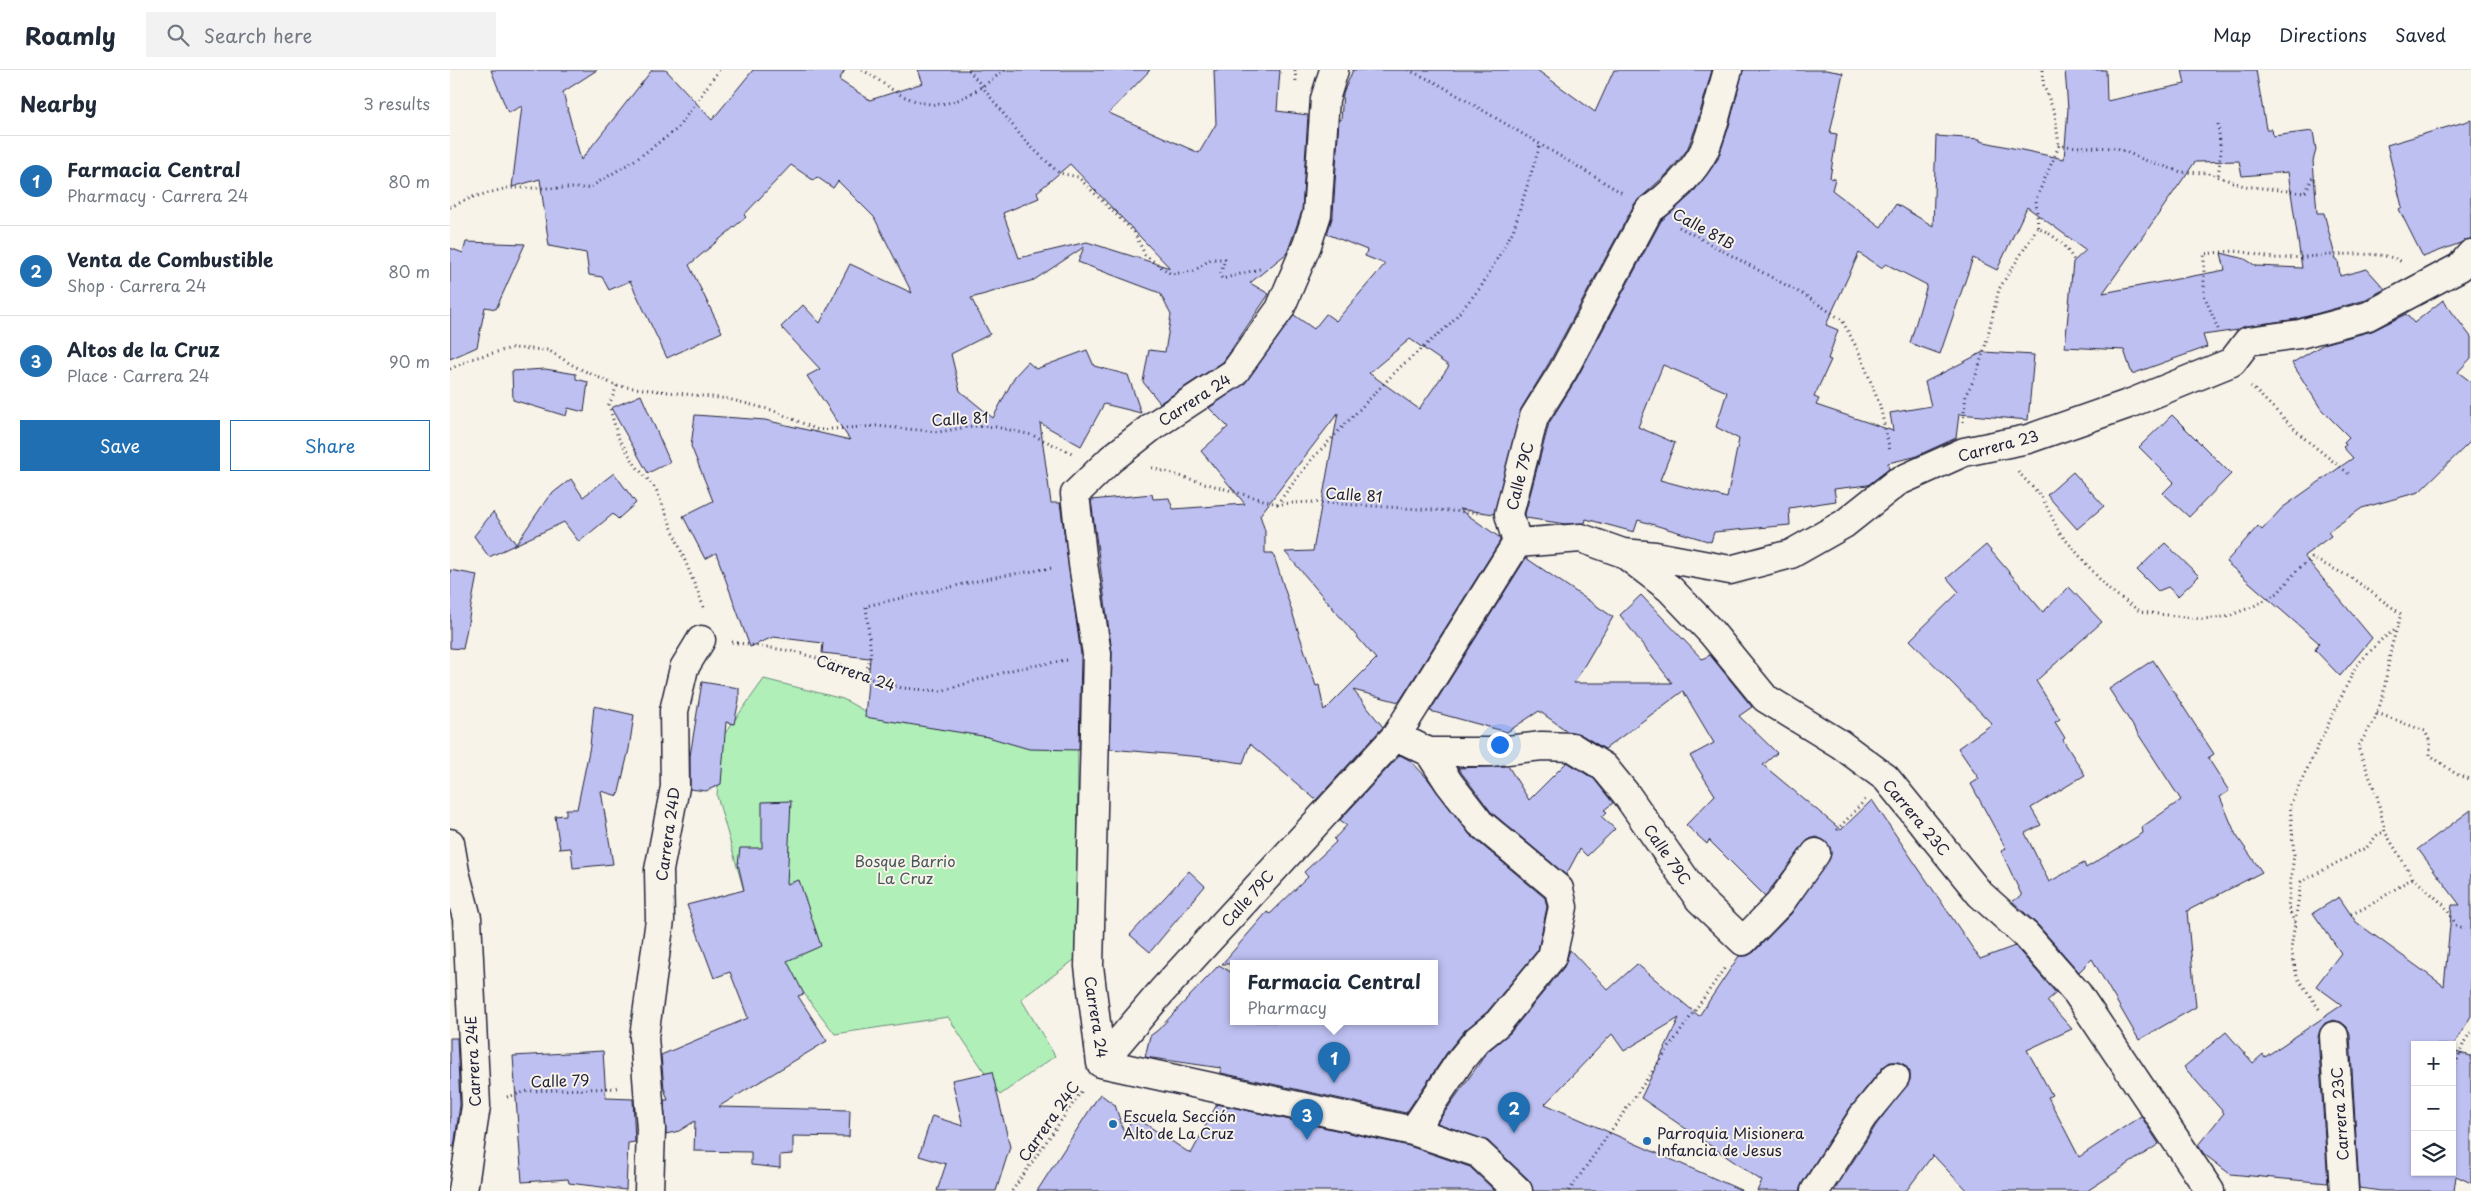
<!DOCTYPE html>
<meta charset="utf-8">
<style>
:root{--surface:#fff;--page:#f2f2f3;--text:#1f2937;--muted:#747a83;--line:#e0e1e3;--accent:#1f6fb2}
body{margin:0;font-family:"Playpen Sans",sans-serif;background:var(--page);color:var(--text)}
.controls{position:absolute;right:15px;bottom:15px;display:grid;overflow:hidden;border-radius:0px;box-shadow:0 1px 4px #0004}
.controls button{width:45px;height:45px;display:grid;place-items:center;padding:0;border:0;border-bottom:1px solid var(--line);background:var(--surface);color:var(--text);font:25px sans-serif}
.you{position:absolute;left:1049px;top:674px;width:18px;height:18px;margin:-12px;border:4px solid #fff;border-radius:50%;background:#1a73e8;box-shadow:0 0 0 8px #1a73e833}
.badge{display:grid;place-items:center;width:32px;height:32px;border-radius:50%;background:var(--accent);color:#fff;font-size:16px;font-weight:700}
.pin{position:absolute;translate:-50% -41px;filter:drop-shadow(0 1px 2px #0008)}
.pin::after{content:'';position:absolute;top:26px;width:18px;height:15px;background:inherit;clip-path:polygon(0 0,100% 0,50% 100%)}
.popup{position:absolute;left:780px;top:890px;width:208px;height:65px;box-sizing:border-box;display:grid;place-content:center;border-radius:0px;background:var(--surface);filter:drop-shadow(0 1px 4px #0005);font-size:16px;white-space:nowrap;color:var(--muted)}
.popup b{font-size:19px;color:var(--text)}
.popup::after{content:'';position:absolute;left:50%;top:100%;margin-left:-10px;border:10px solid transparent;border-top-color:var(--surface)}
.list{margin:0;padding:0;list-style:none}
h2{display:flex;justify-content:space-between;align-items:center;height:65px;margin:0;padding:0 20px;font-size:21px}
h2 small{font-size:16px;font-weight:400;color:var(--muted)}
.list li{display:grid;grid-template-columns:32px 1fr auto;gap:15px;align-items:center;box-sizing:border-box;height:90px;padding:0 20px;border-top:1px solid var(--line)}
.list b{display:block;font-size:19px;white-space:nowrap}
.list p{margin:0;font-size:16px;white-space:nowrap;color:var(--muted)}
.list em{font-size:16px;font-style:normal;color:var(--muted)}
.actions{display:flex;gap:10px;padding:15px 20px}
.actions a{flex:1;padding:11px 0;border:1px solid var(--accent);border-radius:0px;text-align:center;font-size:18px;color:var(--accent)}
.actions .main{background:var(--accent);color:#fff}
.icon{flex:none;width:28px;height:28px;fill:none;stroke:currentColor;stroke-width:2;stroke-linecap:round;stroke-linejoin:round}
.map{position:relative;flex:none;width:2021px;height:1121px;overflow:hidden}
header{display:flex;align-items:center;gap:30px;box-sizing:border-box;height:70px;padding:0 25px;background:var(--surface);border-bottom:1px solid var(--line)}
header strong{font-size:24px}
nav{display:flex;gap:28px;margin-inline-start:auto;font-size:18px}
.search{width:350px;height:45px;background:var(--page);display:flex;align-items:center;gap:12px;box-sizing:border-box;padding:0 18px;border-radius:0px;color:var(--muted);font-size:19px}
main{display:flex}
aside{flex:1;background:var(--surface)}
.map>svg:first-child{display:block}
.green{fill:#b0f0b8;stroke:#69897a}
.building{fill:#bec0f2;stroke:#22223b;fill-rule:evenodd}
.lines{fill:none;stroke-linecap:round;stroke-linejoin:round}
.minor-casing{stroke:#22223b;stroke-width:31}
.path{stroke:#22223b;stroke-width:3;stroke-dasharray:1 4;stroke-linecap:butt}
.minor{stroke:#f7f3e8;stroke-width:28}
.poi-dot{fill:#1f6fb2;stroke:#f7f3e8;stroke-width:2}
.labels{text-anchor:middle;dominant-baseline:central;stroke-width:4;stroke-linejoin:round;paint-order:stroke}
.street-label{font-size:15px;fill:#22223b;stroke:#f7f3e8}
.park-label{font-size:15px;fill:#46565a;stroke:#f7f3e8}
.poi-label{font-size:15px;fill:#22223b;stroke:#f7f3e8;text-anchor:start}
</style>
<header>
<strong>Roamly</strong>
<div class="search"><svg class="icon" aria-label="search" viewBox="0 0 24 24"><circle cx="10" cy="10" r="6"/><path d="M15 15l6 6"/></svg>Search here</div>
<nav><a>Map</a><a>Directions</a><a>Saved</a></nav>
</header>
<main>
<aside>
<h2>Nearby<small>3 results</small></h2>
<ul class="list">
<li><span class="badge">1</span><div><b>Farmacia Central</b><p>Pharmacy · Carrera 24</p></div><em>80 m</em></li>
<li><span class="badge">2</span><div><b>Venta de Combustible</b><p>Shop · Carrera 24</p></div><em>80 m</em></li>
<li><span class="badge">3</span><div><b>Altos de la Cruz</b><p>Place · Carrera 24</p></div><em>90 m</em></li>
</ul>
<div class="actions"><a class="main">Save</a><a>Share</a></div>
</aside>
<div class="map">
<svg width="2021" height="1121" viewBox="0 0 2021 1121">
<rect width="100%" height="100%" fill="#f7f3e8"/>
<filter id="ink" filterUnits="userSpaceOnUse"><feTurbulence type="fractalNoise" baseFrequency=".02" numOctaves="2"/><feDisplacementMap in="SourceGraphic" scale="10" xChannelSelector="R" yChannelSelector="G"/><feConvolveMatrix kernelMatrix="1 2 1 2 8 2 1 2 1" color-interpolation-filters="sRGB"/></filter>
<g filter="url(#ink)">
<path class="green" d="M314,609L393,629L427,648L628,642L627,888L571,929L605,986L550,1025L498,947L385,964L340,905L294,821L267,726L271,669Z"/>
<path class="building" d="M41,0H147L113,22L131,90L202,0H216L262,50L303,0H395L389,10L420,30L473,13L468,0H700L659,43L749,83L766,54L764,0H830L827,41L858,45L852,141L837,183L800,213L819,224L773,292L710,333L693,312L699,280L715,282L721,245L710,223L628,192L634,177L584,210L521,228L540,264L501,284L510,321L543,348L565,306L578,292L586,299L637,280L644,296L678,305L691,343L654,334L631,376L590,353L601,433H610L631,585L629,680L579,679L538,667L415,647L420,588L372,583L373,573L323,567L300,577L266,483L255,489L233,446L263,431L241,376L245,345L315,350L400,370L357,306L370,299L331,257L353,235L370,253L400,194L462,223L424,147L388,111L383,118L367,107L363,110L341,95L294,145L296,147L239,195L272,262L217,288L180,211L159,220L152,207L139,205L136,183L99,176L90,109L62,117L72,36L58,43ZM620,94L720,198L637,172L569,188L553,143L589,128L587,122Z
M903,0H1087L1145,42L1164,0H1262L1246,57L1237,80L1218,103L1185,133L1099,293L1071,339L1044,444L1009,439L1049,467L1050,471L949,632L903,620L933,657L866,730L800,674L793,693L752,687L660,679L662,582L641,430L702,424L703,429L719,428L723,439L795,434L751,381L778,357L759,338L796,312L844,245L864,259L876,244L886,251L935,194L915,186L917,180L877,164L883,145L889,49L891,50L893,23ZM960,269L999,296L969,339L919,303ZM888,343L863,481L835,482L926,589L874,641L869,615L866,616L823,483H815V461L810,445Z
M1293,0H1376L1393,3L1380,63L1387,64L1380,108L1385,109L1382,120L1431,157L1446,134L1483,156L1486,66L1530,69V71L1614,89L1618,39L1615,0H1656L1657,31L1735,14L1732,0H1806L1816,59H1822L1823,66L1863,61L1866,80L1863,91L1867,143H1874L1886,190H1888L1890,206L1917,199L1935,219L1912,231L1847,249L1796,256L1788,260L1753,265L1757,277L1682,304L1674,280L1615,277L1623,192L1636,180L1577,137L1547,200L1523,188L1490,284L1460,273L1477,215L1436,194L1431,198L1409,183L1376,255L1388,260L1378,289L1381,290L1364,327L1369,329L1366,335L1443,361L1440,343L1481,336L1475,312L1533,282L1584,285L1578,350L1509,344L1506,368L1464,387L1438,393L1439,399L1418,415L1384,419L1386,431L1339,438L1340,455L1264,462L1261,472L1188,450L1184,462L1136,449L1135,453L1115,454L1076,448L1075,444L1099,353L1127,308L1211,151L1242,124L1268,89L1279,56ZM1789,91L1792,106L1838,102L1852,198L1806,196L1795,189L1771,183L1775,200L1653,223L1745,92ZM1213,295L1277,322L1266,357L1289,369L1277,428L1210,410L1225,373L1188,357Z
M2021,50V169L1973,187L1949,139L1952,137L1937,75Z
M16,172L75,174L46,239L35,237L27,277L0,289V178L13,183Z
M1993,230L2021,267V288L2008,302L2021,312V371L1969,422L1912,438L1878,462L1881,466L1854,486L1922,568L1890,606L1865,580L1869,573L1776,492L1808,456L1812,460L1832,438L1903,388L1893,377L1896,375L1894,372L1899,367L1871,339L1842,293L1874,274L1922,261L1956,244L1964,253Z
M95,299L126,304V309L138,312L134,342L118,338L116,346L63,330L62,301Z
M191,325L220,392L198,403L161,338Z
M1722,345L1781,404L1739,447L1713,423L1724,412L1689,377Z
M1623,402L1654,436L1627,459L1597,425Z
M164,403L186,433L168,449L163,444L129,472L114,452L39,487L24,466L43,442L66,474L99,426L121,409L133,427Z
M1715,473L1749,506L1728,526L1718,517L1708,521L1687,500Z
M1536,475L1593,542L1619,517L1652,552L1586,611L1610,649L1605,652L1615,668L1613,670L1635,705L1581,738L1591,755L1575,763L1599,812L1634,793L1636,798L1693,763L1692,757L1731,730L1659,619L1703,590L1764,684L1758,688L1779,721L1770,727L1786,765L1812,802L1737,841L1746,937L1689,970L1642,889L1629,902L1588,855L1562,831L1572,826L1551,781L1556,779L1521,714L1529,709L1508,678L1542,654L1460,570L1509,522L1497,508Z
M1076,488L1163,547L1124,613H1222L1170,545L1191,525L1252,589L1260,585L1302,637L1289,646L1327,683L1313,695L1391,760L1422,730L1530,889L1565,876L1606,923L1597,931L1622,959L1577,980L1602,1025L1598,1027L1629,1087L1691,1046L1709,1074L1637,1121H1517L1483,1085L1456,1121H1384L1426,1055L1460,1010V1002L1455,995L1448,992H1440L1433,997L1400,1038L1352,1113L1349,1121H1307L1312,1111L1191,1028L1229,948L1174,981L1162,964L1095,1034L1293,1121H1083L1079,1110L1038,1071L987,1053L1038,981L1060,963L1114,897L1120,880L1158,920L1187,894L1249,946L1289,886H1297L1304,882L1341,844L1381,785L1380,777L1375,771L1367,767L1359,769L1315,826L1259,770L1257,774L1236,755L1265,725L1240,686L1264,673L1233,621L1155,679L1130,664L1117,661L1089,641L1057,662L980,641Z
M0,500L27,505L13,579L0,578Z
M252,612L289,618V630L284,654L276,652L271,714L256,721L240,719V686Z
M144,636L184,645L179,679L168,726L151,721L163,794L123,798L121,778L110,779L105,746L116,745V739H127L140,676Z
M950,685L961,691L977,708L1020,765L1095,828L1097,837L1088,880L1037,942L1015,960L998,981L956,1043L771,1003V998L695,987L700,966L708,960L769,895L784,904V952H984V894H772L817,842L820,844L858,807L854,802L886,772L884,769L897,755L890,750Z
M1117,692L1144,709L1163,733L1154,740L1157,742L1152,747L1165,759L1137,786L1130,779L1116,805L1041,742L1008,698L1058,696L1079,730Z
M341,731L337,814L349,810L371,876L337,891L354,924L348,926L377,971L268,1037L400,1040L399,1067L343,1066V1084L330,1085V1098L301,1095V1082L244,1081L245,1051L229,1061L216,1064L214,1030H218L214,1018L211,985L298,948L280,902L264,908L237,835L294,820L288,794L290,778H312V732Z
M2021,740V946L2002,978V975H1965V1102H2002V981L2021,986V1113L2006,1106L2004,1121H1931L1909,1118L1900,965L1897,957L1891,952L1883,950L1875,953L1870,960L1868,967L1878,1113L1780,1104L1754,1084L1748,1075L1774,1043L1734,997L1776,962L1803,993L1813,984L1815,987L1892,935L1866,916L1891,883L1863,843L1889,827L1906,852L1994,916L2002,835H2010L1968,779Z
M739,801L755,816L700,882L680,865Z
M0,968H7L10,1035L4,1077L0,1076Z
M153,981L156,1028L183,1029L185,1072L178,1073L176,1120L119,1113L118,1109L72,1112L63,986Z
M542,1002L560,1077L546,1121H487L496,1094L469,1086L482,1046L513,1056L502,1010Z
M650,1024L665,1035L676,1068L682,1045L741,1084L767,1034L959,1076L1020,1097L1045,1121H587Z"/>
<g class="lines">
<g class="minor-casing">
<path id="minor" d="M1067,473L1131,468L1173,483L1220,519L1261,562L1315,628L1390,674L1436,708L1530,824L1576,865L1627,923L1760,1121
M1173,483L1205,486L1280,500L1341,484L1394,454L1447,412L1514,382L1578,369L1681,333L1782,292L1798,271L1850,264L1918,246L2010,197L2021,184
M946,666L979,682H1040L1092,676L1122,677L1154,697L1176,724L1249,829L1293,871L1330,833L1366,783
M0,773L5,802L17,848L26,1036L13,1121
M1884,966L1894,1121
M651,993L712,921L946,666L1067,473L1059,444L1084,347L1113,301L1199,140C1217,129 1245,100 1254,81C1265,56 1270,26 1278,0
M651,993L639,896L647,584L633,494L625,424L661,389L703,356L784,303L830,239L857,175L867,144L875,29L884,0
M651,993L963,1061L1028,1083L1068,1121
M963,1061L1010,991L1027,970L1048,953L1102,887L1113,837L1109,819L1030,753L999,713L979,682
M199,1121L201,1059L194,967L210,850L209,800L225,717L224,641L234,598L251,570
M1365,1121L1413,1046L1445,1007"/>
</g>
<path class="path" d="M412,0C426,7 438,18 451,25C496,47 519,26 555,0
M519,0L575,71L609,103L628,107L684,162L695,185L721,204L744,201L761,189H775L770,205L772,209L813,198
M845,0L846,12
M958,0L985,12L1174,124
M1593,0V14L1605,44L1609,76
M1768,54L1771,81L1768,107
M0,137L23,127L57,118H139L188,88L227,59L269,0
M1229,157L1356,226L1392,250L1411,286L1430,336L1440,381
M1588,157L1586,129L1609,76L1667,78L1692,89L1731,102L1758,103L1794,116L1855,123L1864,105
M1768,259L1754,225V184C1766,183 1781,180 1793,182C1803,183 1813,187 1823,188C1852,190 1931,175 1953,193
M0,299L24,288L62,278L98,280L124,296L167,316L278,329L322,340L368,360L426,356L489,362L523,356L546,357L582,365L622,383
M167,316L159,335L168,367L186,396L206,419L255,540
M1801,316L1854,368L1899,404
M1513,352L1516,324L1525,308L1535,277L1549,219L1588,157C1604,166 1616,174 1624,191
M702,398L827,434L861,432L1030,443
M1568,402L1592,427L1609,462L1658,519L1691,542L1752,549L1776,547L1804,536L1828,523L1848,499L1862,488L1902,508L1951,544L1941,578L1933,626L1925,649L1908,677L1927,726L1935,762L1963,808L1995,836L2006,855L2015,859
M827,434L862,389L949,298L998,256L1031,217L1063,161L1090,75
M282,572L341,581L385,593L415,607L452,618L491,621L565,599L617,590
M415,607L421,584L416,536L545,507L602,498
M1927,643L1975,661L1980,672V685L2006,704L2021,710
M1387,760L1415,730
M1901,844C1923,836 1942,820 1963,808
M1845,853L1838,837L1844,784L1840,735L1906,596L1932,569L1945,560
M1869,939L1847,907L1841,879L1851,812L1917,777L1928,764L1935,762
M2002,1004L2014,972L2021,962
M57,1027L78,1021L167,1018
M562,1121L633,1019
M1119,1121L1276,896"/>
<use href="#minor" class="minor"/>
</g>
</g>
<g class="poi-dot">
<circle cx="663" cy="1054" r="5"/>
<circle cx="1197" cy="1071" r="5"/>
</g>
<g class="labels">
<g class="street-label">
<text transform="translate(1254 158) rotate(29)">Calle 81B</text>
<text transform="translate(744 329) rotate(-33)">Carrera 24</text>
<text transform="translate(510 348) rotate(-3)">Calle 81</text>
<text transform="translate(1548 375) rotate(-15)">Carrera 23</text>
<text transform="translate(1069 406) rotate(-76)">Calle 79C</text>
<text transform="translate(904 424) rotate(4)">Calle 81</text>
<text transform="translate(406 602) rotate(19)">Carrera 24</text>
<text transform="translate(1467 747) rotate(50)">Carrera 23C</text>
<text transform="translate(217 764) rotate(-82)">Carrera 24D</text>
<text transform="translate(1218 784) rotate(55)">Calle 79C</text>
<text transform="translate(797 828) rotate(-48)">Calle 79C</text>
<text transform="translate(647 947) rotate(81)">Carrera 24</text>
<text transform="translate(22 991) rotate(-93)">Carrera 24E</text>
<text transform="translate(110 1010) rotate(-2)">Calle 79</text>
<text transform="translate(1889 1044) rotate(-94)">Carrera 23C</text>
<text transform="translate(598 1051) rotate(-55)">Carrera 24C</text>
</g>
<g class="park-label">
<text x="455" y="790">Bosque Barrio<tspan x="455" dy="17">La Cruz</tspan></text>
</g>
<g class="poi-label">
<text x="673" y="1045">Escuela Sección<tspan x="673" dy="17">Alto de La Cruz</tspan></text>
<text x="1207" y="1062">Parroquia Misionera<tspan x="1207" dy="17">Infancia de Jesus</tspan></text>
</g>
</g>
</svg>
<div class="controls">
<button>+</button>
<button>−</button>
<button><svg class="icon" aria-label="layers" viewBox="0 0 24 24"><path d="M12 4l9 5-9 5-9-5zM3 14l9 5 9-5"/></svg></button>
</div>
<div class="you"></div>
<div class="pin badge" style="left:884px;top:1013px">1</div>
<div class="popup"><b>Farmacia Central</b>Pharmacy</div>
<div class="pin badge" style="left:1064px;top:1063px">2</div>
<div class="pin badge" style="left:857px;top:1070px">3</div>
</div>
</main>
